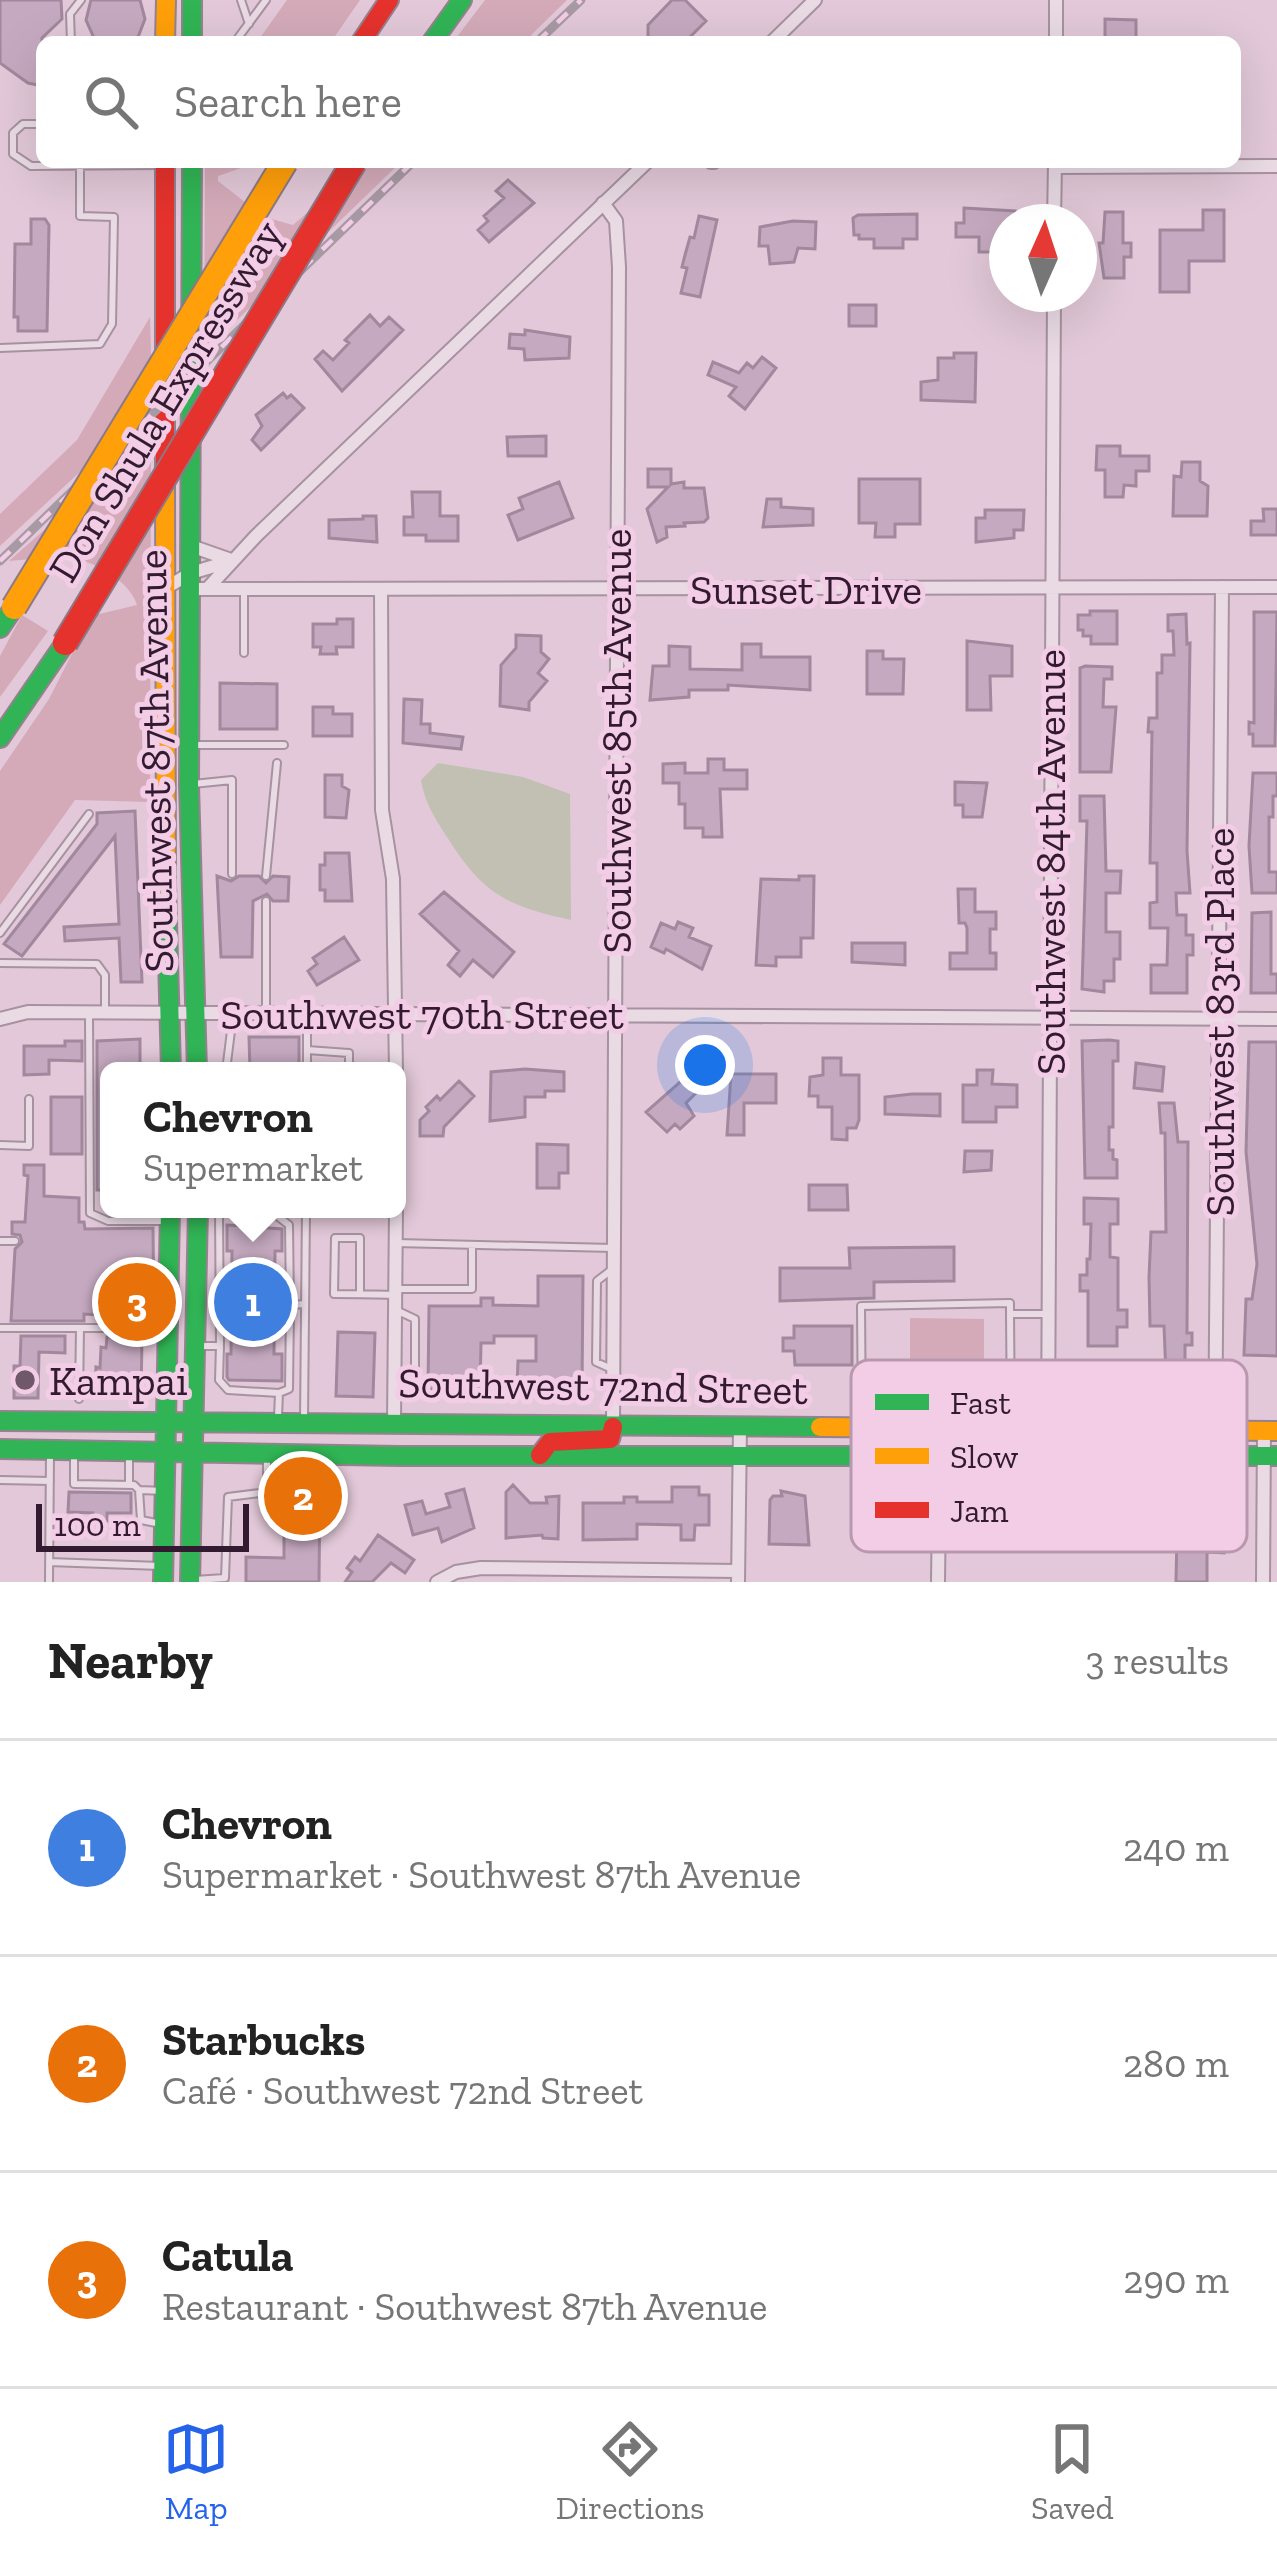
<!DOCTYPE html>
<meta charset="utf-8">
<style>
:root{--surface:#fff;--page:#f6f6f6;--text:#222;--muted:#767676;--line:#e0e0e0;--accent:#2563eb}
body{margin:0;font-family:"Zilla Slab",serif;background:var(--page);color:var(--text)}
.compass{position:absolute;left:989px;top:204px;width:108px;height:108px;border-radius:50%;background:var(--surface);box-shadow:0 12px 48px #0002;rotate:3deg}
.scale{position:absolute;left:36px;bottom:30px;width:213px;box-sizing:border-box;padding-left:12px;border:6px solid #321b30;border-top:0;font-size:33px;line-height:42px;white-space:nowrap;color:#321b30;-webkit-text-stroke:9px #f3cce6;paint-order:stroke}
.you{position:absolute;left:705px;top:1065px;width:42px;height:42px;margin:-30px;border:9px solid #fff;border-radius:50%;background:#1a73e8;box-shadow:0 0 0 18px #1a73e833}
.badge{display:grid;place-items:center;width:78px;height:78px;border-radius:50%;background:var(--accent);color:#fff;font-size:39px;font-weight:700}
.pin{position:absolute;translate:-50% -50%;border:6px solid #fff;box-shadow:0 3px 12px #0006}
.popup{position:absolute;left:100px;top:1062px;width:306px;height:156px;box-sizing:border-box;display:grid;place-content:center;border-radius:18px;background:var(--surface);filter:drop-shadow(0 3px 9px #0005);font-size:39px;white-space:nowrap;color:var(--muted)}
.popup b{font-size:45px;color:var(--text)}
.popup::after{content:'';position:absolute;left:50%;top:100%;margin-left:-24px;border:24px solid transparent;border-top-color:var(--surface)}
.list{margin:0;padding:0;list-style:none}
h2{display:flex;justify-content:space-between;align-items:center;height:156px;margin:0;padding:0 48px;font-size:51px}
h2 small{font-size:39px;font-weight:400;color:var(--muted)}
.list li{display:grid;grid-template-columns:78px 1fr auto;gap:36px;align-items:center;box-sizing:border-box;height:216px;padding:0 48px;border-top:3px solid var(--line)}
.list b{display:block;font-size:45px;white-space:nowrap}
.list p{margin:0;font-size:39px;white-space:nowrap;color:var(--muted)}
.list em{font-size:39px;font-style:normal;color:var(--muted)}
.icon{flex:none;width:66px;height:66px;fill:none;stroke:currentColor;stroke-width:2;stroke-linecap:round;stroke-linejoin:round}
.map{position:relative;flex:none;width:1277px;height:1582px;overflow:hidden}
.search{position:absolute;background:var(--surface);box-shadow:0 12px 48px #0002;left:36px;right:36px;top:36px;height:132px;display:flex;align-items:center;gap:30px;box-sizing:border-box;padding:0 42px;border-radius:18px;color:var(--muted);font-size:45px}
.sheet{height:804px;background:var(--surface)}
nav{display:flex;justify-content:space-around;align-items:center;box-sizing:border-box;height:168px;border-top:3px solid var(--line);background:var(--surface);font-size:33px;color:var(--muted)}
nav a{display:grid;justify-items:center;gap:6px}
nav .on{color:var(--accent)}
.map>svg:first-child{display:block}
.green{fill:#d4aab9}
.water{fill:#c1c0b2}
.building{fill:#c5a9c0;stroke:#a1889c;stroke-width:3}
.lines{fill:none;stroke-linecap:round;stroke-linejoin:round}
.lane-casing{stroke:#a692a0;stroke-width:10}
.street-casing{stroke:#a692a0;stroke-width:16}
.fast-casing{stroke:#95828f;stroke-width:22}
.slow-casing{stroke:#95828f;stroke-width:22}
.jam-casing{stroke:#95828f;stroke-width:22}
.path{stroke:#c2b1bd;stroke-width:3;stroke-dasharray:9 6;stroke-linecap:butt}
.lane{stroke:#e9dae4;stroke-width:6}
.street{stroke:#e9dae4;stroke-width:12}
.fast{stroke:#30b455;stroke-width:18}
.slow{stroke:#ff9f0a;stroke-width:18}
.jam{stroke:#e5322d;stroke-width:18}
.rail-casing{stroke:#a89aa4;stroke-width:9}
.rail{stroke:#f3cce6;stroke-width:4.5;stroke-dasharray:14;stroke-linecap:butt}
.slow-bridge-casing{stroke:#8b7986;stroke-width:28;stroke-linecap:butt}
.jam-bridge-casing{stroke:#8b7986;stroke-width:28;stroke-linecap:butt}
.slow-bridge{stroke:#ff9f0a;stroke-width:24}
.jam-bridge{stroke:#e5322d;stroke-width:24}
.poi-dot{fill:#70586b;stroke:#f3cce6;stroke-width:4.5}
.labels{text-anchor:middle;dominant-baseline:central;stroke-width:10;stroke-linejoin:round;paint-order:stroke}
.street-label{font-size:42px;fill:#321b30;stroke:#f3cce6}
.poi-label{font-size:42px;fill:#321b30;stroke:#f3cce6;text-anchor:start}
.key{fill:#f3cce6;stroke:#b997af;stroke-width:3}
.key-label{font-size:33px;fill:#321b30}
</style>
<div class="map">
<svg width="1277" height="1582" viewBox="0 0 1277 1582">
<rect width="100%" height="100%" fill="#e2c8d8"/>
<path class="green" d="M287,0H360L331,42H257Z
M485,0H567L524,42H453Z
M205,162H258L218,176V181L264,217L293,225L366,162H401L204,352Z
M150,317L152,395L82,470L0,546V514L77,440Z
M151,436L150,802L75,800L0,905V771L49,699L91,616L137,605C130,581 93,560 68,557C49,555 28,560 9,561Z
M22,615L48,631L0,697V656Z
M910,1318L984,1319V1361L910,1360Z"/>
<path class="water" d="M438,763L523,777L570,794L571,920C508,906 484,895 449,840C436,820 425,804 421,780Z"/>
<path class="building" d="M0,0H61L62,19L42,38V86L28,83L0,63Z
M91,0H140L145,19L138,37L131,42H100L94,38L86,20Z
M672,0H685L706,21L685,42H654L648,36V25Z
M1105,19L1136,20V42L1105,38Z
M508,180L534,203L489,242L478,230L488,221L484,216L504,198L496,191Z
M964,208L1015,211V222H1007V252H979V237H956V223H964Z
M1203,210H1224V261H1189V292H1160V230H1203Z
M1105,212H1123V243H1131V257H1124V278H1104L1099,243H1103Z
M917,214V239H903V248H874V239H859V235H854L853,218L858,215Z
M699,216L717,220L700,297L681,293L687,268L682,267L685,255L690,237L694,238Z
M31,219H45L49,225L47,331H18V317H14L15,244H31Z
M793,221L816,222L815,249L798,248L794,262L770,264L768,246H759L760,227Z
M849,305H876V326H849Z
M370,315L380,326L389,317L403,330L342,391L315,359L323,351L333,360L349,343L345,340Z
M525,330L570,337L569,358L525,360L524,349L509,348L510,334L525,335Z
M954,353H976L975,402L921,400V382L938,380V358H954Z
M762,357L776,368L745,409L729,396L736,387L708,375L713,362L739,373L747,363L753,368Z
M283,393L287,398L291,395L304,408L261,450L252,440L262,426L256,415Z
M546,436V456H508L507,437Z
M1097,446H1120V456H1149V471H1136V486L1124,485L1123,497H1105V470H1096Z
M1182,462H1200V481L1208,486L1207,516H1173L1174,476L1181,477Z
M648,469H671V484L684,482V488H704L708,518L704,522L684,523L685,526L666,527L667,537L657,542L647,509L668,487H648Z
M859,479H920V524H895V537H875L876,523H859Z
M559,482L573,518L518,540L508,515L523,509L519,498Z
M412,492H440V516H458V541H426V535H404V517H413Z
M767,499H781V507L813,509V525L763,527Z
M1263,509H1277V535H1251V521H1264Z
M985,510H1024L1023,530H1014V538L976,542V518H985Z
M363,516H376L377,542L329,538V520L363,519Z
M1090,611H1117V644H1091V636H1083V630H1078V615H1090Z
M1254,612H1277L1275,746H1253V734H1249V722L1254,723Z
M1186,614L1187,644L1190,643L1187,851L1190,893H1176L1177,915H1186V935H1193V955H1187V993H1151V965H1167L1168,928H1150V903L1157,902V863H1150L1152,732H1148L1149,718H1157V673H1162V655H1174L1173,631H1168V615Z
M337,619H353V647H336L337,654H320L321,647H313V624H337Z
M516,635L541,636V652L549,659L538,673L547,681L529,702V710L500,706L501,665L516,648Z
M967,641L1012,646V676H990L991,710H967Z
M742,644H761V657H810V690L728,685V690H689V697L650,700L653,666H669V646L690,647V669L742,670Z
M867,651H883V659H904L903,694H867Z
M1085,666L1112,667V679H1104L1103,707H1116L1111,772H1080V668Z
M220,683L277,684V729H220Z
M404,699L422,700L421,724H430V733L463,737L461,749L403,743Z
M313,707H333V714H352V736H313Z
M708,759H724V770H747V789H720L722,837H703V828H685V804H679V783H663V764L685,763V773H708Z
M1253,773H1277V796H1273V817H1269V872H1277V893H1252L1249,846Z
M325,775H342V786L349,790L346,818L325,817Z
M955,782L987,783L982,817H963V805H955Z
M1080,796H1104L1106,871H1121L1120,893H1106V932H1120V959H1114V981H1104V992L1082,989L1087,821H1080Z
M135,811L142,982H121L119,938L65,941L64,927L119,924L115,836L22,956L4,944L97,824V813Z
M325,853H349L352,901H325V890H320V865H325Z
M217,876L231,881L239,876H259L266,883L273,876L289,877L288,901H273L267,894L253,901L252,957H221Z
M799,876H814L813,938H801V957H776V966L756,965L761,879L799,880Z
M958,889H975V912H996V929H990V953H996V969H950V953H967V928L965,923H959Z
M444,892L514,952L493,977L473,960L460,976L448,965L459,951L420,914Z
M1271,912V974H1277V993H1251L1252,913Z
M678,922L693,928L689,937L711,946L702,969L666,949L664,953L651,947L661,923L675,929Z
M344,937L359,960L317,985L308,971L317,964L313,958Z
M852,943H905V965L852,962Z
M249,1037H299V1071H250Z
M140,1039V1071H109V1190H97V1041Z
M1109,1040L1118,1041V1061H1113V1127H1109V1150H1113V1159L1117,1160V1178H1085L1082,1041Z
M65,1041H82V1061L49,1060V1074L24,1075V1046H65Z
M1249,1042H1277V1356L1244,1355L1246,1299H1252L1257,1264L1246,1152Z
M823,1058H841V1075H859V1120L856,1128H847V1140L832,1139V1107H818V1096H809L810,1077L823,1075Z
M1136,1063L1164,1067L1162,1091L1134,1088Z
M525,1069L564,1072V1091H545V1097H525V1117L490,1121L491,1072Z
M977,1070H993L992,1084L1017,1085V1107H996V1122H963V1085H977Z
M731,1074H776V1103H744V1135H727Z
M688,1075L701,1088L686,1103L694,1116L680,1129L675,1124L667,1132L646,1112Z
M459,1081L474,1096L444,1127L443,1136H420V1120L429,1111L426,1107L437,1096L440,1100Z
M912,1094H940V1116L885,1114V1097Z
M51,1097H82V1154H51Z
M1159,1103H1174L1178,1142H1188L1187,1333H1192V1345H1185V1372H1192V1401L1099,1396V1375L1166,1376L1164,1326H1150L1149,1277L1151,1232H1166L1165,1133H1161Z
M537,1144L568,1145V1173H559V1188H537Z
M965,1151H992L991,1170L964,1172Z
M24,1165H44V1196L79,1198V1222H84L85,1229L153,1228L154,1318L84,1314V1321H11L15,1249L22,1242L20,1235L12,1234V1222H25L28,1176L24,1175Z
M809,1185H847L848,1210H809Z
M1084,1198L1118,1199V1224H1110V1257L1118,1258V1310H1127V1327H1117V1346H1088V1291H1080V1275H1087V1259H1090L1091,1224H1084Z
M227,1225L282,1229V1251H275L274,1354H282V1381L229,1380L227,1377V1354H231L232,1251H227Z
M954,1247V1281L874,1282V1298L780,1301V1268H850L849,1248Z
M538,1276H583L582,1390L517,1389L518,1361H536V1336H494V1343H481L480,1389H428L429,1306H481V1298H493V1305L538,1306Z
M794,1326H852V1365H795L794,1351H783V1338H794Z
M338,1332L375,1333L373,1397L336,1396Z
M21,1336H65V1353L39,1352L38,1398H14V1366H20Z
M107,1337H142L141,1397L95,1396L96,1367L100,1368L101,1347L106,1348Z
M284,1485H320L319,1582H246V1557L284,1558Z
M513,1485L530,1503H547L546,1497L559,1496L558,1539L543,1538L542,1535L506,1538V1492Z
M672,1487H699V1495H709V1525H695L694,1540H681V1525L637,1524V1539L583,1540V1503H624V1497H637V1502H672Z
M464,1489L474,1528L442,1542L438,1528L413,1535L405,1505L422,1501L426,1514L450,1507L446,1494Z
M1017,1489H1033L1032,1516H1011L1010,1546H975V1532H987V1496L1017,1497Z
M781,1491L805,1496L809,1545L769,1544L770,1500L773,1496H782Z
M69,1492L131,1493V1513H107V1521H93V1513L68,1512Z
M872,1495L901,1496L900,1543L879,1542L880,1516H872Z
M1163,1509L1210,1510L1209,1529H1224V1553L1207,1552V1582H1176L1177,1533L1157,1526Z
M378,1535L414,1560L405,1573L391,1563L372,1582H345L352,1572L347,1568L355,1557L360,1561Z"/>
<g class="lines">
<g class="lane-casing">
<path id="lane" d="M241,0L249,24
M71,42L70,14L81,0
M235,42L266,0
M42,124H23L13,133V154L31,166L163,165
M0,348L100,344L112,324L114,217L80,216V166
M244,653V592
M193,745H284
M193,784L232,780V874
M266,876L277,763
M0,933L89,814
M0,963L97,964L105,975V1010
M266,1011V901
M89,1013L90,1213L108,1221H166
M307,1050L349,1053V1071
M226,1071L233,1015
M307,1071V1015
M0,1145L29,1146V1099
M208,1209L276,1215L289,1225L290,1305L305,1304
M219,1210L220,1344
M0,1241H15
M396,1243L613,1248
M610,1271L597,1281L596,1362L614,1370
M399,1289H472V1246
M360,1294V1238H335L334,1294C354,1294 373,1294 392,1295
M1010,1314L1011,1425
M0,1328H166
M200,1346H220L219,1380L228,1390L279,1393L278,1417
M397,1386L415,1373V1319L398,1311
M279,1393L289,1389L290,1307
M79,1399L80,1328
M304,1421L306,1209
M862,1426L861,1306L1010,1303V1314H1046
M74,1453V1484L134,1485L139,1490
M0,1480L50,1481
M129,1484V1452
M161,1524L141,1520L139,1490L165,1491
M49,1562L160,1566
M194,1580L225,1578L228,1497L267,1492V1454
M49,1582L50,1454"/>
</g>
<g class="street-casing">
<path id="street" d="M772,42L815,0
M1056,42V0
M711,162H714
M1055,167L1277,166
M603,203L616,221L619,267L613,1427
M1054,222L1055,163
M191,546L231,560
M164,589L191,573L231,561
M191,589L1277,587
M207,589L256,536L647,162
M381,589L382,810L393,879L396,1071
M0,1019L28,1012L1277,1019
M394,1422L396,1209
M1048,1430L1054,294
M1215,1456L1222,587
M437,1582L456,1572L481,1568L738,1571
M738,1582L740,1427
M938,1582L940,1429
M1263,1582L1264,1431"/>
</g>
<g class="fast-casing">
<path id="fast" d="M192,0V42
M432,42L462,0
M192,162L189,785L197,1071
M0,628L14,607
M0,738L65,643
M166,884L171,1071
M0,1421L820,1427
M0,1449L399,1456H1277
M163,1582L170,1209
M190,1582L198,1209"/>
</g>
<g class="slow-casing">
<path id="slow" d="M165,42L166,0
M165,484L166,884
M820,1427L1277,1431"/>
</g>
<g class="jam-casing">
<path id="jam" d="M361,42L389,0
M165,484V162
M540,1455L550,1442L610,1439L613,1427"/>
</g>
<path class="path" d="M453,1394H552"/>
<use href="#lane" class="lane"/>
<use href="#street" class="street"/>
<use href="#fast" class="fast"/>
<use href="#slow" class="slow"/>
<use href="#jam" class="jam"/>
<g class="rail-casing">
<path id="rail" d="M537,42L581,0
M0,561L413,162"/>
</g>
<use href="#rail" class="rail"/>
<g class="slow-bridge-casing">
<path id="slow-bridge" d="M14,607L285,162"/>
</g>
<g class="jam-bridge-casing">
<path id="jam-bridge" d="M65,643L354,162"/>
</g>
<use href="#slow-bridge" class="slow-bridge"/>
<use href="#jam-bridge" class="jam-bridge"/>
</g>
<circle class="poi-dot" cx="25" cy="1380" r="12"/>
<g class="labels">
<g class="street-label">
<text transform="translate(165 401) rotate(-59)">Don Shula Expressway</text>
<text x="806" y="589">Sunset Drive</text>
<text transform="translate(616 741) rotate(-90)">Southwest 85th Avenue</text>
<text transform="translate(155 761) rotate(-91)">Southwest 87th Avenue</text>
<text transform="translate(1050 862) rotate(-90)">Southwest 84th Avenue</text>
<text x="422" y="1014">Southwest 70th Street</text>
<text transform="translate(1219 1022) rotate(-90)">Southwest 83rd Place</text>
<text transform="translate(603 1386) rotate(1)">Southwest 72nd Street</text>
</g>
<g class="poi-label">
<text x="49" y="1380">Kampai</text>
</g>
</g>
<rect x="851" y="1360" width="396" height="192" rx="18" class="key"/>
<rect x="875" y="1394" width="54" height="16" fill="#30b455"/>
<rect x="875" y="1448" width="54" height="16" fill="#ff9f0a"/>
<rect x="875" y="1502" width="54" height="16" fill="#e5322d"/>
<g class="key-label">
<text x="950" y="1414">Fast</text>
<text x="950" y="1468">Slow</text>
<text x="950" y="1522">Jam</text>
</g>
</svg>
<svg class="compass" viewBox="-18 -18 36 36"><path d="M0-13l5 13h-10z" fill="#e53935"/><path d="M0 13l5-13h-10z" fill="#767676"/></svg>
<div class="scale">100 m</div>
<div class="you"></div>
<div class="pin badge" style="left:253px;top:1302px;background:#3f7fe0">1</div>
<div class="popup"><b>Chevron</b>Supermarket</div>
<div class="pin badge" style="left:303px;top:1496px;background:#e8710a">2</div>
<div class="pin badge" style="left:137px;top:1302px;background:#e8710a">3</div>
<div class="search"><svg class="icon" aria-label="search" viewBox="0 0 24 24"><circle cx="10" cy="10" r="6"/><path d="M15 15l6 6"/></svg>Search here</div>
</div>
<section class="sheet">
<h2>Nearby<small>3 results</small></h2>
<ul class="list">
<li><span class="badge" style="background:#3f7fe0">1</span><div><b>Chevron</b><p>Supermarket · Southwest 87th Avenue</p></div><em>240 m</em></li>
<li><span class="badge" style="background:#e8710a">2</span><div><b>Starbucks</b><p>Café · Southwest 72nd Street</p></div><em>280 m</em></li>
<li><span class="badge" style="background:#e8710a">3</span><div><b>Catula</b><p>Restaurant · Southwest 87th Avenue</p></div><em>290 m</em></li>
</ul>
</section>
<nav>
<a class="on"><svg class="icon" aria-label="map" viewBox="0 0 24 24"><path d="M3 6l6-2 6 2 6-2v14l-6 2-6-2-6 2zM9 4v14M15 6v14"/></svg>Map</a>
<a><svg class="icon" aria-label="directions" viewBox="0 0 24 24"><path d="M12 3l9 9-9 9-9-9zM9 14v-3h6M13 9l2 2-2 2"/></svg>Directions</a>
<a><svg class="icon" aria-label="saved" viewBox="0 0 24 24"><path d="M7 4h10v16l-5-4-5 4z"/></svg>Saved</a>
</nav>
